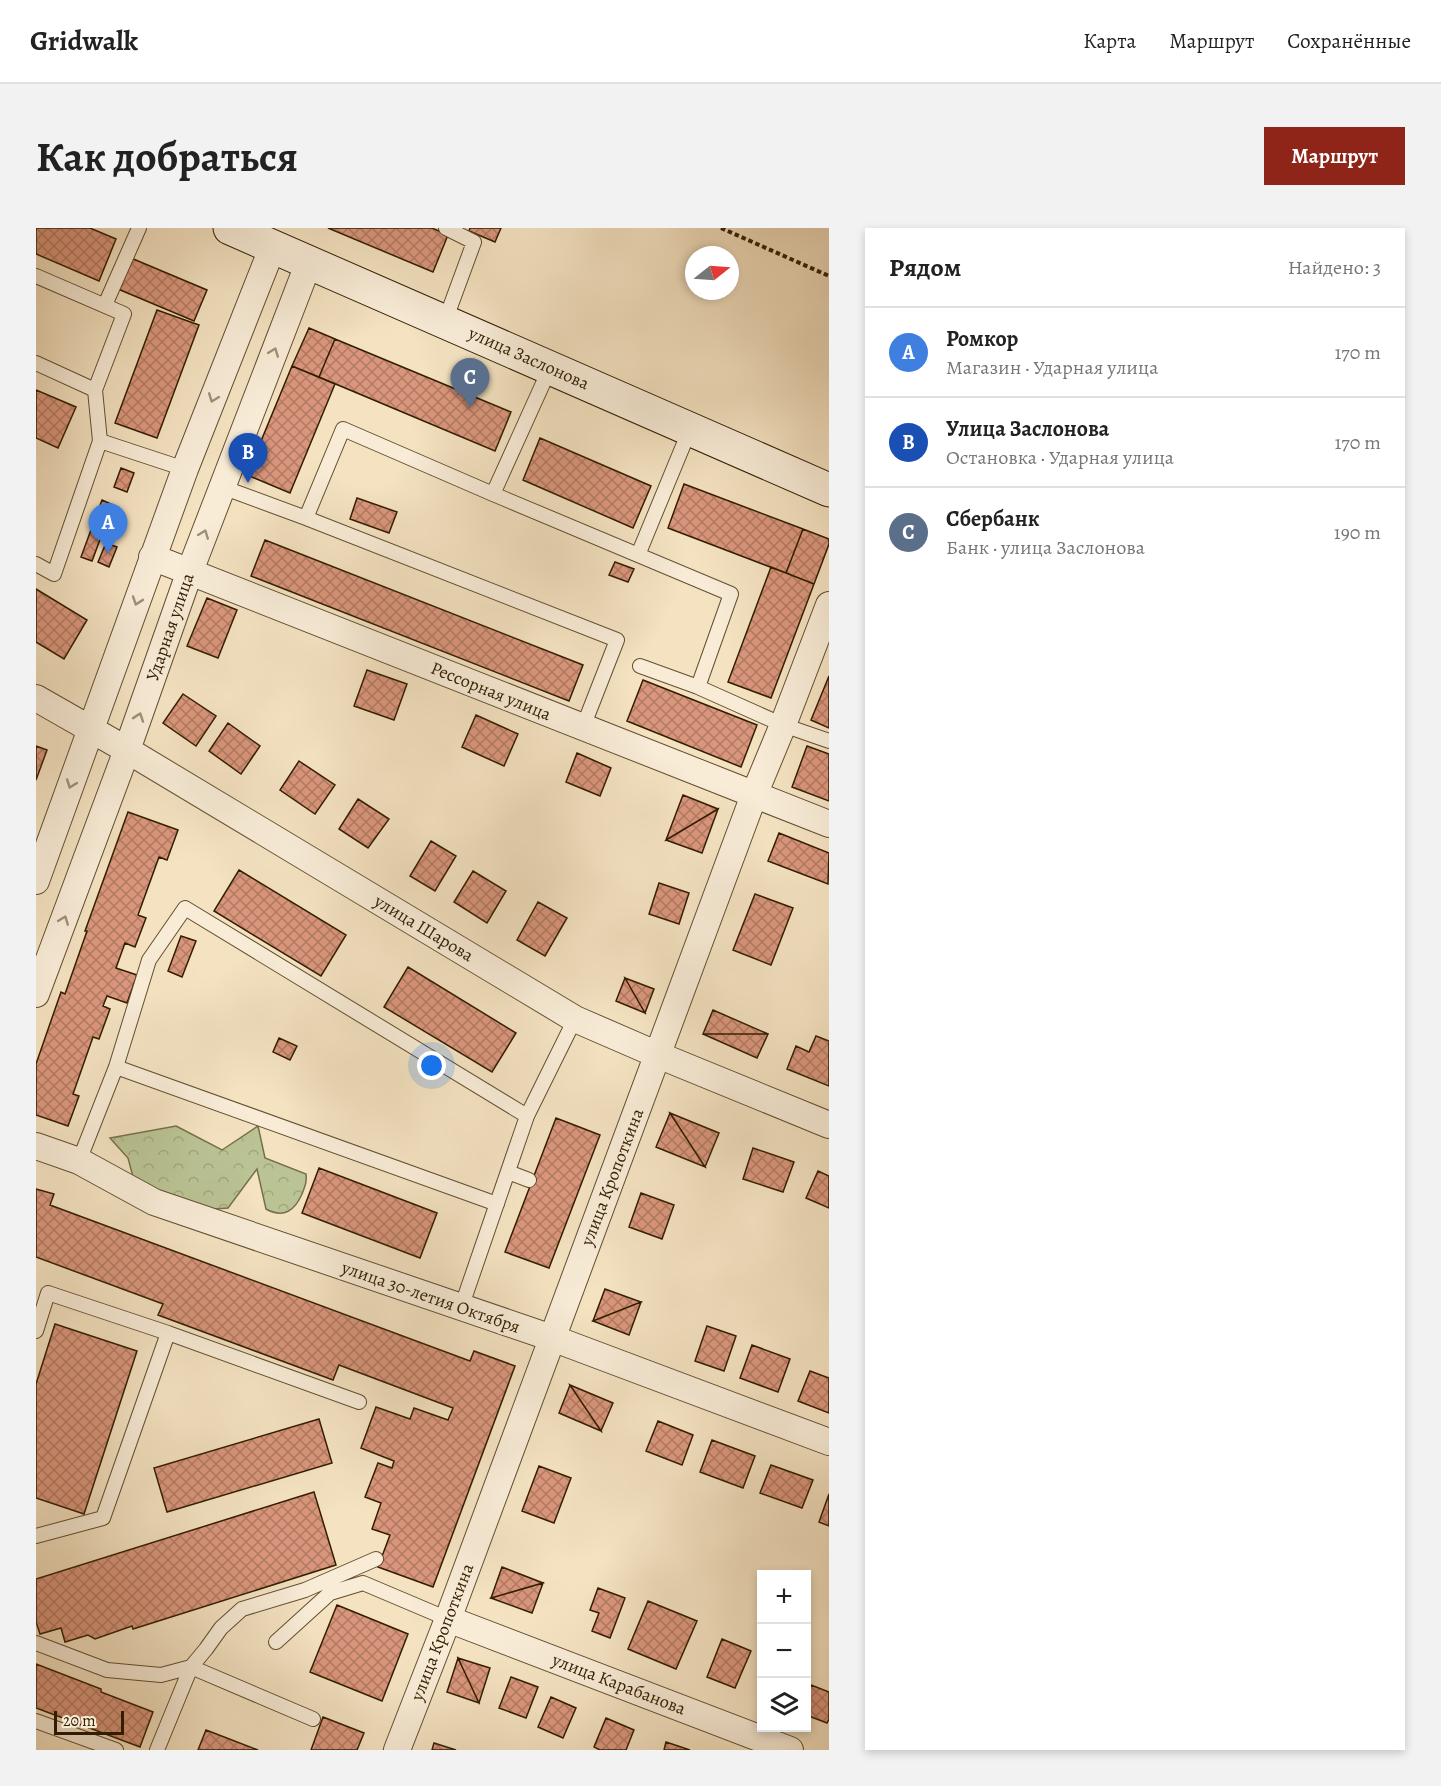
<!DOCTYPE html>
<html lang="ru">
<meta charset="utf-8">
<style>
:root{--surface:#fff;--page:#f2f2f2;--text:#222;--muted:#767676;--line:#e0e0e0;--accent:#8f2418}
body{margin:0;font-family:Alegreya,serif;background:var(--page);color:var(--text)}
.controls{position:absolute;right:18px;bottom:18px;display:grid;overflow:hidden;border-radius:0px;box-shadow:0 3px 9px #0003}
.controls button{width:54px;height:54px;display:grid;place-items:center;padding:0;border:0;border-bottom:2px solid var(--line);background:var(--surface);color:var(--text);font:30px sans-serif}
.compass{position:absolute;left:649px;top:18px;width:54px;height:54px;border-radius:50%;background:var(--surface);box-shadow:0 3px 9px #0003;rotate:73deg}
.scale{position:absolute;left:18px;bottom:15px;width:70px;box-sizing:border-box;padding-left:6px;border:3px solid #321d01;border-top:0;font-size:16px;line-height:21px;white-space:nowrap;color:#321d01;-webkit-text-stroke:4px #f8ecd7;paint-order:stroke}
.you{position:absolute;left:396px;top:838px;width:21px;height:21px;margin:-15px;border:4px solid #fff;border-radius:50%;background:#1a73e8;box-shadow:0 0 0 9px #1a73e833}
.badge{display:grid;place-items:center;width:39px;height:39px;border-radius:50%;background:var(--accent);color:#fff;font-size:20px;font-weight:700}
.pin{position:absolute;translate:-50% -50px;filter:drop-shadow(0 2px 3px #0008)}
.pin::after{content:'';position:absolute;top:32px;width:21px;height:18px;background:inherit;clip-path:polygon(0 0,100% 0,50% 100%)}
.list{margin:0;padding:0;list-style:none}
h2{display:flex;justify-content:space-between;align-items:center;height:78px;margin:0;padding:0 24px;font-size:26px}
h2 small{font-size:20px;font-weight:400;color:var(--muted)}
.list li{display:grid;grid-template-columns:39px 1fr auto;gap:18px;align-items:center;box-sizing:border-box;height:90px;padding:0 24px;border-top:2px solid var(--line)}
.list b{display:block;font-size:22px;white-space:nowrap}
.list p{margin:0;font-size:20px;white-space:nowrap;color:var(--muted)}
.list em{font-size:20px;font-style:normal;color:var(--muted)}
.icon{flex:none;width:33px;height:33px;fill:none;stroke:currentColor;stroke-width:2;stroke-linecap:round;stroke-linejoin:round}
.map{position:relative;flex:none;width:793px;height:1522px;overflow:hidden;border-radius:0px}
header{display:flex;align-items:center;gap:36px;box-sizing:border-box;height:84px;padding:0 30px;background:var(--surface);border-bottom:2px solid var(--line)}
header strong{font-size:28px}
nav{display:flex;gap:33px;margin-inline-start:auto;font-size:21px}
.intro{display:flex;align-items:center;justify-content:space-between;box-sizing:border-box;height:144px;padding:0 36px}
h1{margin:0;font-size:42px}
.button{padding:15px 27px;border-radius:0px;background:var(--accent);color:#fff;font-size:21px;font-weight:700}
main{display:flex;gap:36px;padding:0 36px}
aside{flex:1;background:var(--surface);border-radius:0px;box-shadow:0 3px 9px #0003}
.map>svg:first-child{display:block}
.forest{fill:url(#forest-crowns);stroke:#76704a;stroke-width:1.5}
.building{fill:url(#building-cross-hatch);stroke:#321d01;stroke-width:1.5}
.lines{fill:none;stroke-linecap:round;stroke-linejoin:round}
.lane-casing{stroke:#624e31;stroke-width:16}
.street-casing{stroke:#624e31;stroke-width:28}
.secondary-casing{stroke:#321d01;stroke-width:35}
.path{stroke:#321d01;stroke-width:4;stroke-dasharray:4.5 3;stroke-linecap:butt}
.lane{stroke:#f8ecd7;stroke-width:14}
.street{stroke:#f8ecd7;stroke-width:26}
.secondary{stroke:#f8ecd7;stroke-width:33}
.oneway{stroke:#9f8f77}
.labels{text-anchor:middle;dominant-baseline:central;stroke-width:5;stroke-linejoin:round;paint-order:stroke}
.street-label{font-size:18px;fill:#321d01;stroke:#f8ecd7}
</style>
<header>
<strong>Gridwalk</strong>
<nav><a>Карта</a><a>Маршрут</a><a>Сохранённые</a></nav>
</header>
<div class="intro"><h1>Как добраться</h1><a class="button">Маршрут</a></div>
<main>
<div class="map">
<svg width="793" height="1522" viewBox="0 0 793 1522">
<defs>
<pattern id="forest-crowns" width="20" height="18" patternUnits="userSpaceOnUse" patternTransform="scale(1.5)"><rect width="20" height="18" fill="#bac394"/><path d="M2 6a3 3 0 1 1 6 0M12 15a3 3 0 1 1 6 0" fill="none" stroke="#a0a77e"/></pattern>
<pattern id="building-cross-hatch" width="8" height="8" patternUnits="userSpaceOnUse" patternTransform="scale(1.5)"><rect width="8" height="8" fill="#da967c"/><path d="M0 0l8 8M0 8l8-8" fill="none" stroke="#b17a63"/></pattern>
</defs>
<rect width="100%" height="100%" fill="#f4e2c1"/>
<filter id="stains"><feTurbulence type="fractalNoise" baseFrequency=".00333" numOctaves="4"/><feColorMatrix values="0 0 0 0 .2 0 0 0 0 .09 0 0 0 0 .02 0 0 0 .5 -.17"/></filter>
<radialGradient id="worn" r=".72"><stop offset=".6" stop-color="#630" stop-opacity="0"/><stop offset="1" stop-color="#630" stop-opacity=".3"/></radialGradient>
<path class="forest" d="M140,898L186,922L222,898L229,930L270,946C271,954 269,958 266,966C259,982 248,991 230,981L221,941L192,980L166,982L100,960L92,930L74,910Z"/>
<path class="building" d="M0,0H54L80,11L63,53L0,26Z
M292,0H396L412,7L397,44Z
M434,0H465L459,14L433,3Z
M95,30L171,62L158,93L82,61Z
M121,82L163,97L121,210L79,195Z
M273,100L299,111L283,149L256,138Z
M299,111L475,184L459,223L283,149Z
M256,138L299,156L254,265L211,247Z
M0,162L40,179L22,220L0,210Z
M504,210L615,258L597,300L487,252Z
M85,240L98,245L91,264L78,259Z
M648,256L767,301L750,345L632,300Z
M321,270L361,284L353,305L314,291Z
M66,272L77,277L56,333L45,329Z
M767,301L793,311V316L778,356L750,345Z
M229,312L547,437L533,473L215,348Z
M70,315L81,319L73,339L62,334Z
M579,334L598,341L592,354L573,347Z
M735,339L778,356L735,470L692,454Z
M0,361L51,392L28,431L0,414Z
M171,370L201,382L182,430L151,418Z
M331,442L371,456L358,492L318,478Z
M793,448V500L775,492Z
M607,452L721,497L705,539L591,493Z
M147,466L180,488L160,518L127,495Z
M440,487L482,506L468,538L426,519Z
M192,495L224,518L205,546L173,523Z
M0,518L11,522L0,552Z
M771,518L793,526V573L756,559Z
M541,525L575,540L564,568L530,554Z
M263,533L299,557L279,586L244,562Z
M647,567L682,581L630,612Z
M322,571L353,591L332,620L303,601Z
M682,581L666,625L630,612Z
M92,584L142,602L131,632L123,629L102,687L110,690L99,719L89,715L80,740L101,747L91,775L71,768L67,778L74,781L63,811L57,809L37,866L43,868L32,898L0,887V836L25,764L29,766L51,703H49Z
M743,605L793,625L792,656L732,633Z
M395,613L420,628L399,663L374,648Z
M203,642L310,707L285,748L178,683Z
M437,643L470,663L451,695L418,674Z
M623,655L653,665L643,696L613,686Z
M719,666L757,680L735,737L697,722Z
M502,674L531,690L509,728L481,712Z
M145,708L160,713L146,749L132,743Z
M372,739L480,805L456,844L348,779Z
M589,750L609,785L580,773Z
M589,750L618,761L609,785Z
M677,782L732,806H667Z
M667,806H732L721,830Z
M780,808L793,813V858L751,841L760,818L773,824Z
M243,810L261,818L254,832L237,824Z
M634,885L683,905L669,939Z
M634,885L669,939L620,919Z
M520,890L564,907L513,1040L469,1024Z
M717,920L758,934L747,964L707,951Z
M283,940L401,985L384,1030L266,985Z
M782,943L793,948V980L770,970Z
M0,961L18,966L14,977L434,1133L438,1123L479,1138L397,1359L342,1339L354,1307L336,1301L345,1275L329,1269L342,1235L356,1240L358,1233L325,1220L340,1179L374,1191L378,1180L412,1192L417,1180L303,1137L297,1152L122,1087L127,1076L0,1029Z
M605,965L638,977L626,1011L593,999Z
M569,1061L605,1074L557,1093Z
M605,1074L593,1107L557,1093Z
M19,1096L101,1123L48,1286L0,1270V1156Z
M671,1098L700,1108L688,1143L659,1133Z
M716,1117L754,1131L742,1164L704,1150Z
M774,1143L793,1150V1185L762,1173Z
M534,1157L577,1175L565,1203Z
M534,1157L565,1203L523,1185Z
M283,1191L296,1235L131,1284L118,1240Z
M622,1193L657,1207L646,1237L610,1223Z
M676,1212L719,1228L707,1260L664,1244Z
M735,1237L777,1252L766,1280L724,1265Z
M503,1238L535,1250L518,1295L486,1283Z
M278,1264L300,1337L97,1401L96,1398L59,1411L52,1407L29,1414L25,1400L4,1406L0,1394V1351Z
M793,1266V1298L783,1294Z
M466,1339L507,1355L455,1370Z
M507,1355L496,1385L455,1370Z
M562,1360L589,1370L574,1410L556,1403L563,1385L554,1382Z
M612,1373L661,1393L640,1441L592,1421Z
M301,1377L372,1406L346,1473L274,1444Z
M686,1411L715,1423L699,1460L671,1449Z
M422,1430L443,1475L411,1464Z
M422,1430L454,1440L443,1475Z
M0,1436L65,1461V1464L117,1484L104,1519L0,1480Z
M475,1449L502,1459L490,1490L463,1480Z
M775,1457L793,1464V1491L791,1495L770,1487V1469Z
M515,1469L540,1480L527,1510L502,1499Z
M287,1489L328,1505L321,1522H275Z
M570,1490L598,1502L590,1522H564L558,1519Z
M170,1502L222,1522H162Z
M630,1514L654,1522H628Z
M398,1515L420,1522H396Z"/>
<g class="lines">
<g class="lane-casing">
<path id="lane" d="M0,48L88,86L59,162L64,213L149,241
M69,77L103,0
M409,93L438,14L410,0
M0,135L59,162
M186,259L270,290L307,201L457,266L695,366L662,459L747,497L793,513
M457,266L514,140
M270,290L581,412L547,499
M602,327L654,201
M0,336L18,346L64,213
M604,438L662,459
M80,839L461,976
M43,933L80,839L113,732L149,680L491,888
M472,944L493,952
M425,1080L491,888L539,791
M0,1103L12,1065L132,1105
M0,1308L67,1290L132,1105L323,1174
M240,1414L294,1365L327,1355L412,1391
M0,1415L71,1442L125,1447L155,1439L170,1421L185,1400L206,1381L269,1362L340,1331
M0,1493L80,1522
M121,1522L155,1439L277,1491"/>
</g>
<g class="street-casing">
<path id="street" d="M116,329L793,596
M0,470L91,522L539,791L622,827L793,897
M0,653L149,241L237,18
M0,766L91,522L154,343L273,34
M0,918L43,933L118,974L516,1110L793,1214
M412,1391L754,1522
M361,1522L412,1391L718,567L747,497L793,377"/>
</g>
<g class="secondary-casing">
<path id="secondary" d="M194,0L793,262"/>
</g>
<path class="path" d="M685,0L793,48"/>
<use href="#lane" class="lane"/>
<use href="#street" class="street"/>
<use href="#secondary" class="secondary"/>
</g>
<defs><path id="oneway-chevron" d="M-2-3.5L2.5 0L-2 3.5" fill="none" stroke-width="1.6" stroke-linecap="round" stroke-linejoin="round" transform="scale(1.5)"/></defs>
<g class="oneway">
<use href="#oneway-chevron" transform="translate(238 124) rotate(-69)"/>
<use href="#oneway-chevron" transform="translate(177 170) rotate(111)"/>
<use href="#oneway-chevron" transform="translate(168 306) rotate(-69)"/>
<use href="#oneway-chevron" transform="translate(101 373) rotate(109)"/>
<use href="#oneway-chevron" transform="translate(103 489) rotate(-71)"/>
<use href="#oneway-chevron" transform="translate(35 556) rotate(110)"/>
<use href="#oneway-chevron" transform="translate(28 692) rotate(-69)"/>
</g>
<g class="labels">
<g class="street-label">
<text transform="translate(493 130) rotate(24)">улица Заслонова</text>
<text transform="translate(134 399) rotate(-71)">Ударная улица</text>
<text transform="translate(455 463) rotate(22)">Рессорная улица</text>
<text transform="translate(388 700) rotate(31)">улица Шарова</text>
<text transform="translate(576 949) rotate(-69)">улица Кропоткина</text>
<text transform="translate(395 1069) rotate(19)">улица 30-летия Октября</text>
<text transform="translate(406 1404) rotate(-69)">улица Кропоткина</text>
<text transform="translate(583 1456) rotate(21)">улица Карабанова</text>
</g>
</g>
<rect width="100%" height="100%" filter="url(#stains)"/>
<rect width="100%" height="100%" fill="url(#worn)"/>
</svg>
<div class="controls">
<button>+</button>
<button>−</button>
<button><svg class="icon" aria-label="layers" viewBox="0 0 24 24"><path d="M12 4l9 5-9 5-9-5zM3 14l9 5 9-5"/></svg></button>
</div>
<svg class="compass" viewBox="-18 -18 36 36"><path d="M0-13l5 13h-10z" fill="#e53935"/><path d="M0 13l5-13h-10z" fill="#767676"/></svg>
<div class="scale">20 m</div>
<div class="you"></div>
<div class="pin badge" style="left:72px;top:325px;background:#3f7fe0">A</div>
<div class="pin badge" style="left:212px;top:255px;background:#1a4fb4">B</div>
<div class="pin badge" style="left:434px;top:180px;background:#5c6f8a">C</div>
</div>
<aside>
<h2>Рядом<small>Найдено: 3</small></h2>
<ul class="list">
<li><span class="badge" style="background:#3f7fe0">A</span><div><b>Ромкор</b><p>Магазин · Ударная улица</p></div><em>170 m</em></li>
<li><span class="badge" style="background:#1a4fb4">B</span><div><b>Улица Заслонова</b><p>Остановка · Ударная улица</p></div><em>170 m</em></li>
<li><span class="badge" style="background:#5c6f8a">C</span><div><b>Сбербанк</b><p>Банк · улица Заслонова</p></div><em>190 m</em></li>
</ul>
</aside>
</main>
